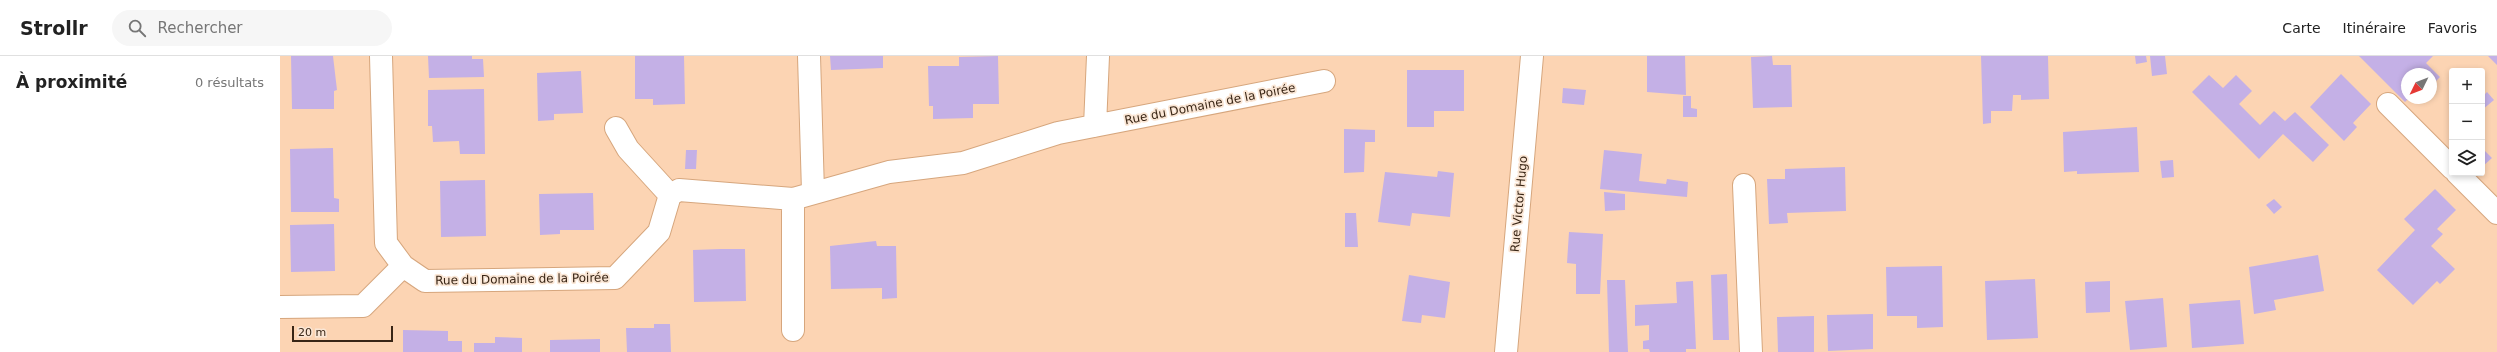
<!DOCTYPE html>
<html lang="fr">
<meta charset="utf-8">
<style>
:root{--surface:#fff;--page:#f6f6f6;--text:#222;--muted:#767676;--line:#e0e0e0}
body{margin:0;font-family:"DejaVu Sans",sans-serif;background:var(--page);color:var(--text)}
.controls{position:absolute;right:12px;top:12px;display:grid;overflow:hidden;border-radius:4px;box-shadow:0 2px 6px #0003}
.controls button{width:36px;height:36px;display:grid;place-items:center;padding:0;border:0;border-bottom:1px solid var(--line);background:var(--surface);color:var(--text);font:20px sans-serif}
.compass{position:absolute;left:2121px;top:12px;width:36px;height:36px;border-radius:50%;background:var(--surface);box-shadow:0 2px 6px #0003;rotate:227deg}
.scale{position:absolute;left:12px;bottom:10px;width:101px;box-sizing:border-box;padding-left:4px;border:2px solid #382515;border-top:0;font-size:11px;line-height:14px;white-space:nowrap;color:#382515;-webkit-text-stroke:3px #fae6d5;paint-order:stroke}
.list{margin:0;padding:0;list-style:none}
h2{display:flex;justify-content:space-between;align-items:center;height:52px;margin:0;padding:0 16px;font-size:17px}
h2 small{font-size:13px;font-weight:400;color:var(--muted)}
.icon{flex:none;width:22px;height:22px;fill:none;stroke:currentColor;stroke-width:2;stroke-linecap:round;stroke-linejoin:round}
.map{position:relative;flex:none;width:2217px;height:296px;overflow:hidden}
header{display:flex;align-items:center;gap:24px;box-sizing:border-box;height:56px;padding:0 20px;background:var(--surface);border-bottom:1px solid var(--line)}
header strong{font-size:19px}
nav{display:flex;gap:22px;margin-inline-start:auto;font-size:14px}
.search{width:280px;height:36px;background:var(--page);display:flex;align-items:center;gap:10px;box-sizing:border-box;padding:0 14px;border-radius:22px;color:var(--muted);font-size:15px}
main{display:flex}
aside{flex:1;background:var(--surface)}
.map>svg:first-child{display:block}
.building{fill:#c4b0e6}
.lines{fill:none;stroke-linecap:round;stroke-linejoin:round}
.minor-casing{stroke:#d6a67d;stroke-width:24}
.minor{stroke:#fff;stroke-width:22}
.labels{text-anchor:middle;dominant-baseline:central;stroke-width:3.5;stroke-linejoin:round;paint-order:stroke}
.street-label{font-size:12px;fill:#382515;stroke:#fae6d5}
</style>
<header>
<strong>Strollr</strong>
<div class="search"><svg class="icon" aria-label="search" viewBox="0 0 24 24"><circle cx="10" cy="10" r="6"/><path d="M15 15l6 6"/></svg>Rechercher</div>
<nav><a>Carte</a><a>Itinéraire</a><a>Favoris</a></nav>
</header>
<main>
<aside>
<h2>À proximité<small>0 résultats</small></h2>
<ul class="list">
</ul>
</aside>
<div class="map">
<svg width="2217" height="296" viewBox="0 0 2217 296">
<rect width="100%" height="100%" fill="#fcd4b3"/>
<path class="building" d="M11,0H53L57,34L54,35V53H12Z
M148,0H192V3H203L204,21L149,22Z
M355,0H404L405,48L373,49V43H355Z
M550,0H603V12L551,14Z
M718,0L719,48H693V62L653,63V50H649L648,10H679V1Z
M1367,0H1405L1406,39L1367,36Z
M1492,0L1493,9H1511L1512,51L1473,52L1471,1Z
M1701,0H1768L1769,43L1741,44V39H1733L1732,55H1711V67L1703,68Z
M1855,0H1866L1867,6L1856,8Z
M1870,0H1885L1887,18L1872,20Z
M2079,0H2153L2146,7L2160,21L2151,30V18H2127V42H2129L2125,46Z
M2208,0H2217V9Z
M1127,14H1184V55H1154V71H1127Z
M301,15L303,57L274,58V64L258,65L257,17Z
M2061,18L2091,48L2073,67L2077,71L2064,85L2030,51Z
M1929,19L1943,32L1956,19L1972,35L1959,48L1980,69L1994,55L2005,65L2015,56L2049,89L2033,106L2003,78L1979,103L1912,36Z
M1283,32L1306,34L1304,49L1282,47Z
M204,33L205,98H180L179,85L153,86L152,70H148V34Z
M2207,36L2214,44L2202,54V41Z
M1403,40H1411V52L1417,53V61H1403Z
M1857,71L1859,116L1797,118V115L1784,116L1783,76Z
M1064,73L1095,74V86H1085L1084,116L1064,117Z
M53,92L54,142L59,143V156H11L10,93Z
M2202,92L2212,102L2202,111Z
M406,94H417L416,113H405Z
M1324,94L1362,98L1359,125L1386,128L1387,123L1408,126L1407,141L1320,133Z
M1893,104L1894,121L1882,122L1880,105Z
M1565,111L1566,155L1507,157L1508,167L1489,168L1487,123H1505V113Z
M1158,115L1174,117L1170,161L1132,157L1130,170L1098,166L1105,116L1157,121Z
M205,124L206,180L161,181L160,125Z
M2155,133L2176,154L2157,173L2163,178L2151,190L2175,213L2160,228L2157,225L2133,249L2097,214L2135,174L2124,163Z
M1324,136L1345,138V154L1325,155Z
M313,137L314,174H280V178L260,179L259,138Z
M1994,143L2002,151L1994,158L1986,149Z
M1065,157H1076L1078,191H1065Z
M54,168L55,215L11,216L10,169Z
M1289,176L1323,178L1320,238H1296V208L1287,207Z
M596,185L597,190H616L617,242L602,243V232L551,233L550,190Z
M441,193H465L466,245L414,246L413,194Z
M2038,199L2044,235L1994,244L1996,254L1974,258L1969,211Z
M1662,210L1663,271L1637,272V260H1607L1606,211Z
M1447,218L1449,284H1433L1431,219Z
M1129,219L1170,226L1165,262L1142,259L1141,267L1122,265Z
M1755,223L1758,282L1707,284L1705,225Z
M1327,224H1345L1348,296H1329Z
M1413,225L1416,293H1406V296H1370L1369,293H1363V285L1369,284V269L1355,270V249L1397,247L1396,226Z
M1830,225V256L1806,257L1805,226Z
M1883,242L1887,291L1850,294L1845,245Z
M1960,244L1964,288L1912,292L1909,248Z
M1593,258V293L1548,295L1547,259Z
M1534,260V296H1498L1497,261Z
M374,268H390L391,296H347L346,272H374Z
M123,274L168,275V285H182V296H123Z
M215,281L242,282V296H194V287H215Z
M320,283V296H270V284Z"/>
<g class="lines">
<g class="minor-casing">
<path id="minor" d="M101,0L106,187L123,210L145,225L335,222L379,176L390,139L399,134L513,143L609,116L683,107L778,77L1044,25
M529,0L533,136
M2108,48L2172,112
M815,70L818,0
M336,72L348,93L390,139
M2177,117L2217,157
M1464,129L1471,296
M0,251L83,250L123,210
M513,274V143
M1226,296L1252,0"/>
</g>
<use href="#minor" class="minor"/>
</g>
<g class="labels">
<g class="street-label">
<text transform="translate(930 48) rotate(-11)">Rue du Domaine de la Poirée</text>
<text transform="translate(1239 148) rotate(-85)">Rue Victor Hugo</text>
<text transform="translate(242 223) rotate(-1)">Rue du Domaine de la Poirée</text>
</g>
</g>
</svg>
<div class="controls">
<button>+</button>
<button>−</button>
<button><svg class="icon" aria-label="layers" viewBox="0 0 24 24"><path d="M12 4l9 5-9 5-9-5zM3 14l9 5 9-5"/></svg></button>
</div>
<svg class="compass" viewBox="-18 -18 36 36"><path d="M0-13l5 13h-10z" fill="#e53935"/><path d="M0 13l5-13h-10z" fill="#767676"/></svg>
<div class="scale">20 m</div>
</div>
</main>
